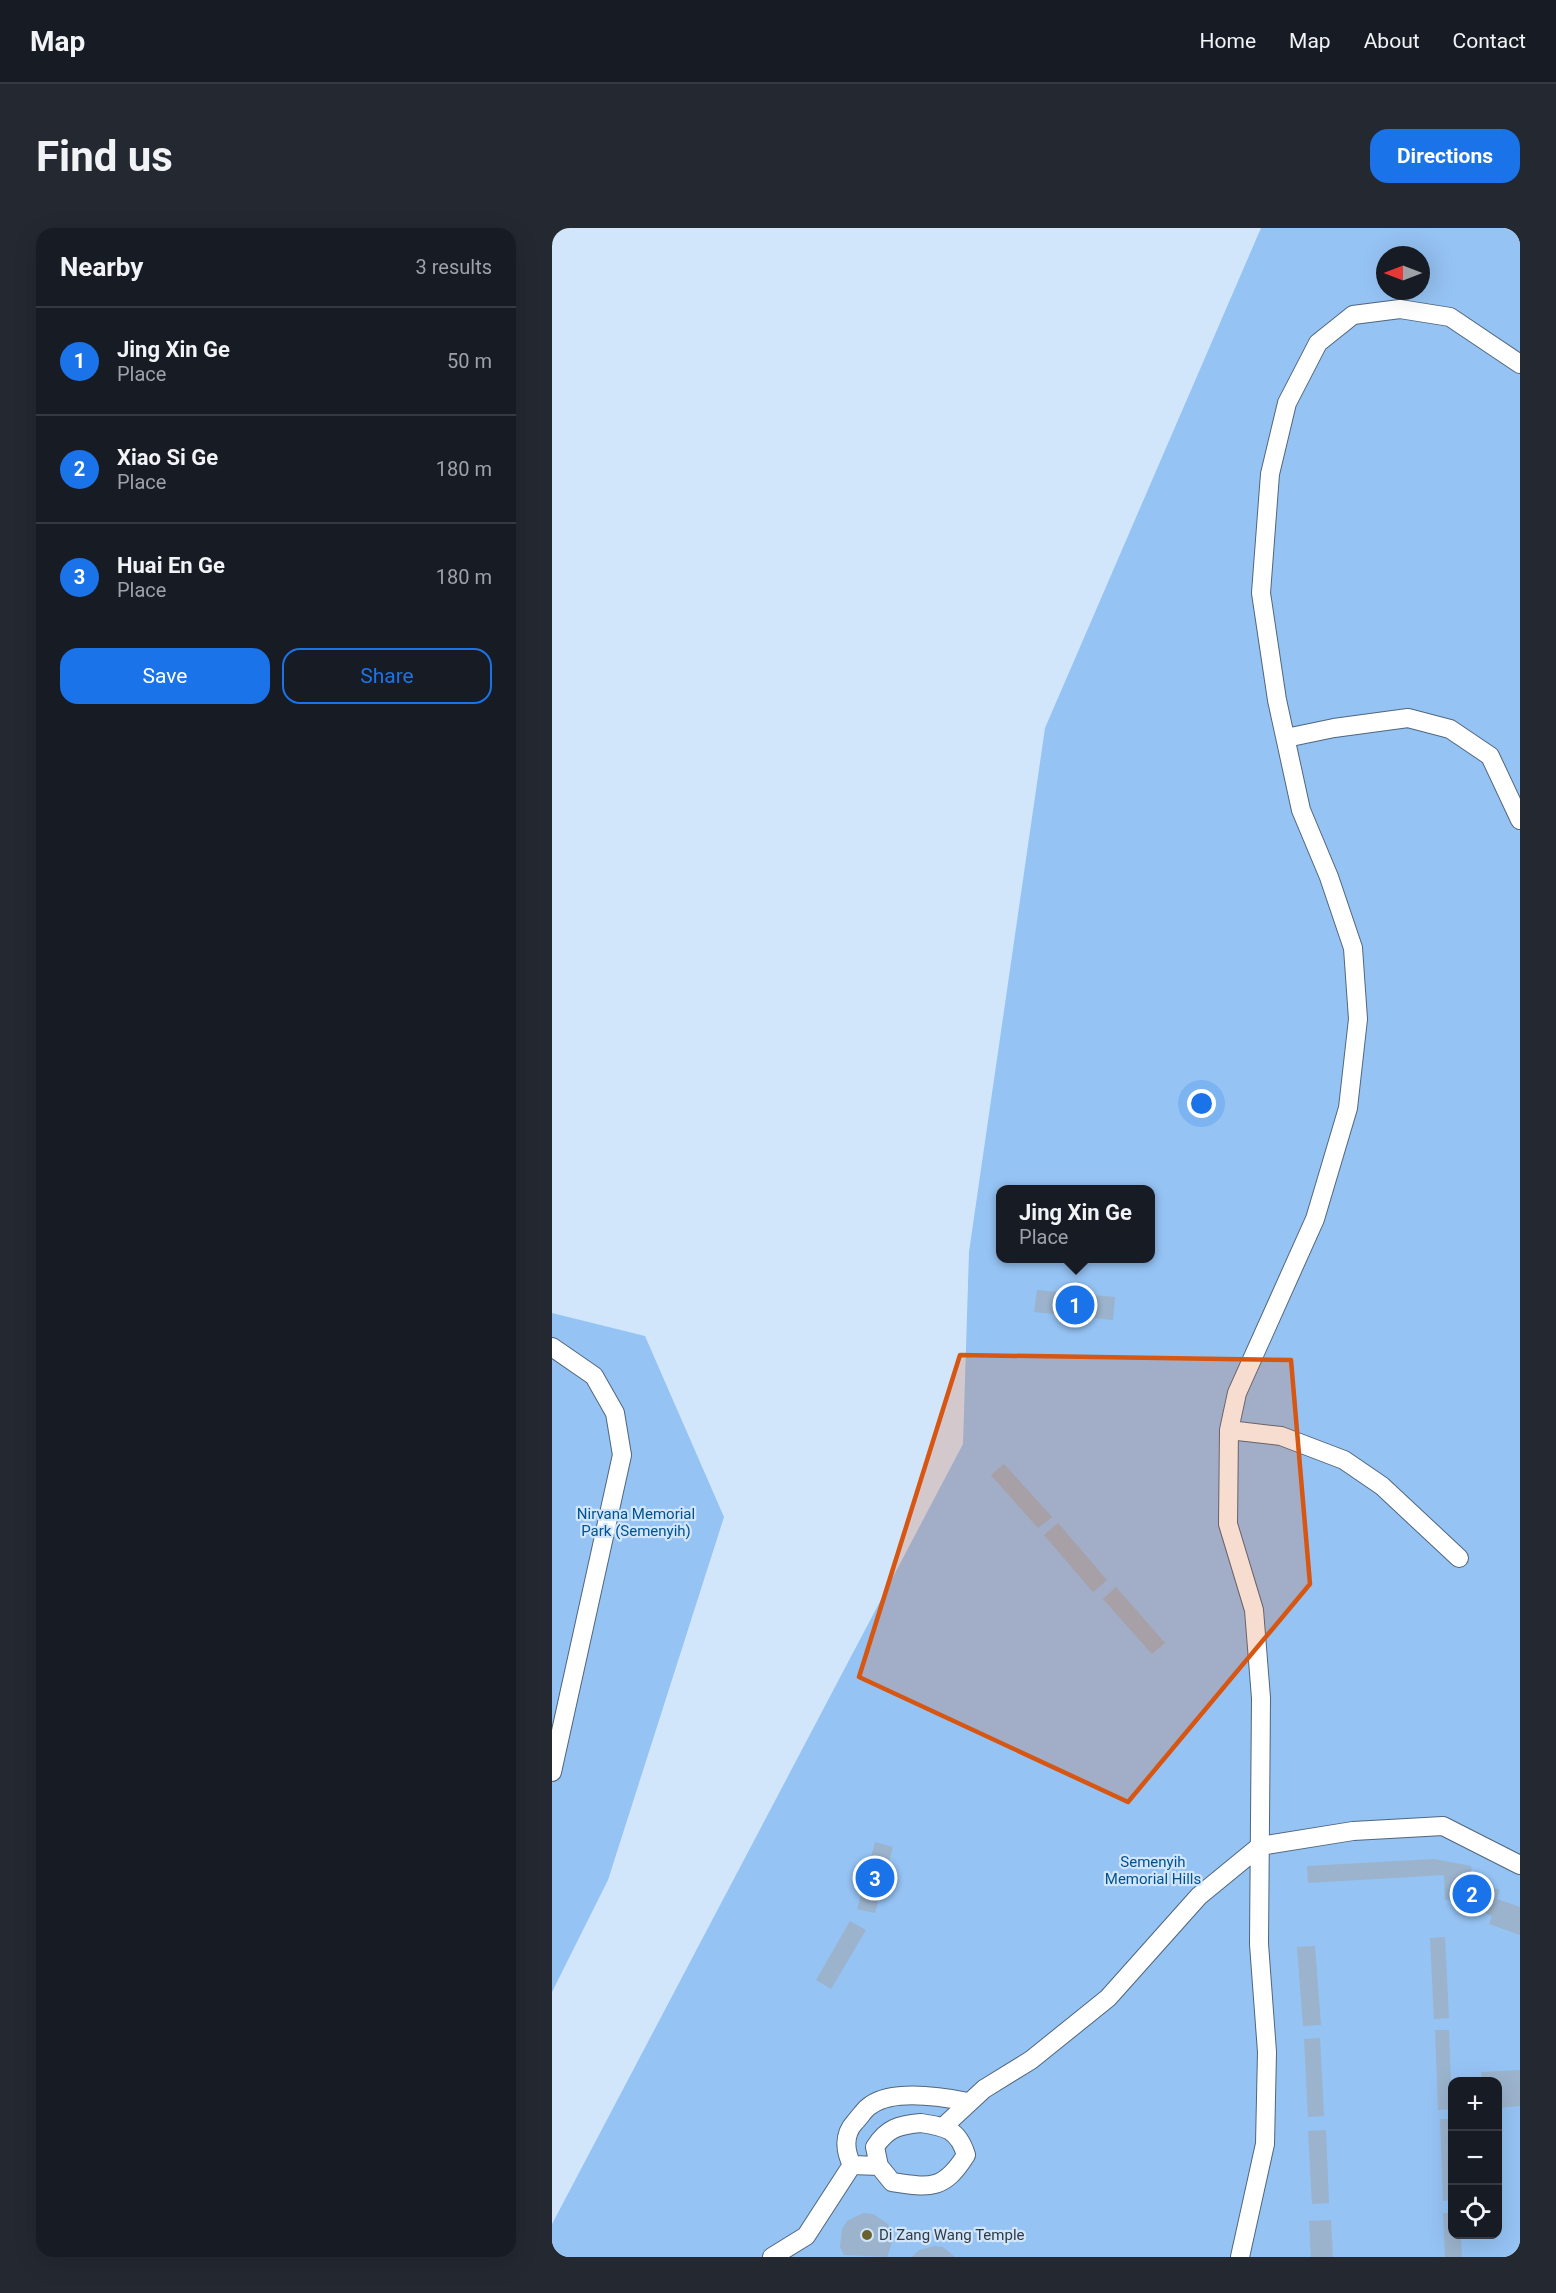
<!DOCTYPE html>
<meta charset="utf-8">
<style>
:root{--surface:#171b24;--page:#242831;--text:#f1f3f6;--muted:#9ea1a6;--line:#363941;--accent:#1a73e8}
body{margin:0;font-family:Roboto,sans-serif;background:var(--page);color:var(--text)}
.controls{position:absolute;right:18px;bottom:18px;display:grid;overflow:hidden;border-radius:12px;box-shadow:0 6px 24px #0002}
.controls button{width:54px;height:54px;display:grid;place-items:center;padding:0;border:0;border-bottom:2px solid var(--line);background:var(--surface);color:var(--text);font:30px sans-serif}
.compass{position:absolute;left:824px;top:18px;width:54px;height:54px;border-radius:50%;background:var(--surface);box-shadow:0 6px 24px #0002;rotate:270deg}
.you{position:absolute;left:650px;top:876px;width:21px;height:21px;margin:-15px;border:4px solid #fff;border-radius:50%;background:#1a73e8;box-shadow:0 0 0 9px #1a73e833}
.badge{display:grid;place-items:center;width:39px;height:39px;border-radius:50%;background:var(--accent);color:#fff;font-size:20px;font-weight:700}
.pin{position:absolute;translate:-50% -50%;border:3px solid #fff;box-shadow:0 2px 6px #0006}
.popup{position:absolute;left:444px;top:957px;width:159px;height:78px;box-sizing:border-box;display:grid;place-content:center;border-radius:12px;background:var(--surface);filter:drop-shadow(0 2px 4px #0005);font-size:20px;white-space:nowrap;color:var(--muted)}
.popup b{font-size:22px;color:var(--text)}
.popup::after{content:'';position:absolute;left:50%;top:100%;margin-left:-12px;border:12px solid transparent;border-top-color:var(--surface)}
.list{margin:0;padding:0;list-style:none}
h2{display:flex;justify-content:space-between;align-items:center;height:78px;margin:0;padding:0 24px;font-size:26px}
h2 small{font-size:20px;font-weight:400;color:var(--muted)}
.list li{display:grid;grid-template-columns:39px 1fr auto;gap:18px;align-items:center;box-sizing:border-box;height:108px;padding:0 24px;border-top:2px solid var(--line)}
.list b{display:block;font-size:22px;white-space:nowrap}
.list p{margin:0;font-size:20px;white-space:nowrap;color:var(--muted)}
.list em{font-size:20px;font-style:normal;color:var(--muted)}
.actions{display:flex;gap:12px;padding:18px 24px}
.actions a{flex:1;padding:14px 0;border:2px solid var(--accent);border-radius:18px;text-align:center;font-size:21px;color:var(--accent)}
.actions .main{background:var(--accent);color:#fff}
.icon{flex:none;width:33px;height:33px;fill:none;stroke:currentColor;stroke-width:2;stroke-linecap:round;stroke-linejoin:round}
.map{position:relative;flex:none;width:968px;height:2029px;overflow:hidden;border-radius:18px}
header{display:flex;align-items:center;gap:36px;box-sizing:border-box;height:84px;padding:0 30px;background:var(--surface);border-bottom:2px solid var(--line)}
header strong{font-size:28px}
nav{display:flex;gap:33px;margin-inline-start:auto;font-size:21px}
.intro{display:flex;align-items:center;justify-content:space-between;box-sizing:border-box;height:144px;padding:0 36px}
h1{margin:0;font-size:42px}
.button{padding:15px 27px;border-radius:18px;background:var(--accent);color:#fff;font-size:21px;font-weight:700}
main{display:flex;gap:36px;padding:0 36px}
aside{flex:1;background:var(--surface);border-radius:18px;box-shadow:0 6px 24px #0002}
.map>svg:first-child{display:block}
.green{fill:#95c3f4;fill-rule:evenodd}
.building{fill:#9bb3cc}
.lines{fill:none;stroke-linecap:round;stroke-linejoin:round}
.lane-casing{stroke:#50667c;stroke-width:20}
.lane{stroke:#fff;stroke-width:18}
.marked{fill:#d65612;fill-opacity:0.2;stroke:#d65612;stroke-width:4.5;stroke-linejoin:round}
.poi-dot{fill:#6a612e;stroke:#d2e6fb;stroke-width:2}
.labels{text-anchor:middle;dominant-baseline:central;stroke-width:4.5;stroke-linejoin:round;paint-order:stroke}
.park-label{font-size:15px;fill:#005291;stroke:#d2e6fb}
.poi-label{font-size:15px;fill:#313b45;stroke:#d2e6fb;text-anchor:start}
</style>
<header>
<strong>Map</strong>
<nav><a>Home</a><a>Map</a><a>About</a><a>Contact</a></nav>
</header>
<div class="intro"><h1>Find us</h1><a class="button">Directions</a></div>
<main>
<aside>
<h2>Nearby<small>3 results</small></h2>
<ul class="list">
<li><span class="badge">1</span><div><b>Jing Xin Ge</b><p>Place</p></div><em>50 m</em></li>
<li><span class="badge">2</span><div><b>Xiao Si Ge</b><p>Place</p></div><em>180 m</em></li>
<li><span class="badge">3</span><div><b>Huai En Ge</b><p>Place</p></div><em>180 m</em></li>
</ul>
<div class="actions"><a class="main">Save</a><a>Share</a></div>
</aside>
<div class="map">
<svg width="968" height="2029" viewBox="0 0 968 2029">
<rect width="100%" height="100%" fill="#d2e6fb"/>
<path class="green" d="M709,0H968V2029H0V1996L411,1216L417,1024L493,500ZM833,27H869V63H833ZM448,962H598V1030H448ZM900,1854H945V2006H900Z
M0,1085L93,1108L172,1289L56,1652L0,1764Z"/>
<path class="building" d="M485,1062L563,1069L561,1092L482,1084Z
M452,1236L500,1289L486,1300L439,1247Z
M506,1295L555,1352L541,1364L492,1307Z
M564,1359L613,1415L600,1426L551,1371Z
M323,1614L341,1619L323,1685L305,1681Z
M882,1631L919,1638L921,1652L948,1662L945,1671L968,1679V1707L937,1696L940,1688L915,1678L918,1670L893,1672L892,1647L756,1655L755,1638Z
M298,1693L314,1702L279,1761L264,1752Z
M893,1709L897,1790L882,1791L878,1710Z
M763,1718L769,1797L751,1798L745,1719Z
M883,1802H897L900,1881L886,1882Z
M768,1810L772,1888L756,1889L752,1811Z
M968,1842V1878L945,1880V1854H930L929,1844Z
M888,1891H900V1972L891,1973Z
M774,1902L777,1975L760,1976L756,1903Z
M311,1985L321,1986L336,1996L341,2012L335,2029L292,2027L288,2019L290,2001L295,1993Z
M891,1985H900V2006H909L910,2029H893Z
M779,1992L781,2029H759L757,1993Z
M383,2018L391,2019L403,2029H360L367,2022Z"/>
<g class="lines">
<g class="lane-casing">
<path id="lane" d="M734,510L782,500L856,490L898,501L938,528L968,592
M0,1119L42,1148L63,1185L70,1227L0,1544
M677,1202L729,1208L792,1232L830,1258L907,1330
M369,1895C394,1899 406,1901 414,1927C392,1962 379,1960 340,1954L327,1938L323,1919C335,1900 347,1897 369,1895Z
M391,1899L432,1861L479,1832L556,1770L647,1668L708,1618L801,1603L891,1598L968,1637
M327,1938L300,1937C293,1923 291,1907 303,1894C308,1889 313,1880 319,1877C342,1861 391,1869 416,1874
M220,2029L254,2008L300,1937
M688,2029L713,1916L715,1824L707,1716L709,1470L702,1382L676,1296L677,1202L685,1165L763,991L796,880L806,791L801,720L777,649L749,582L725,472L709,365L718,246L735,175L766,115L801,87L848,81L898,89L968,136"/>
</g>
<use href="#lane" class="lane"/>
</g>
<path class="marked" d="M408,1127L739,1132L758,1356L576,1574L307,1449Z"/>
<circle class="poi-dot" cx="315" cy="2007" r="6"/>
<g class="labels">
<g class="park-label">
<text x="84" y="1286">Nirvana Memorial<tspan x="84" dy="17">Park (Semenyih)</tspan></text>
<text x="601" y="1634">Semenyih<tspan x="601" dy="17">Memorial Hills</tspan></text>
</g>
<g class="poi-label">
<text x="327" y="2007">Di Zang Wang Temple</text>
</g>
</g>
</svg>
<div class="controls">
<button>+</button>
<button>−</button>
<button><svg class="icon" aria-label="locate" viewBox="0 0 24 24"><circle cx="12" cy="12" r="6"/><path d="M12 2v4M12 18v4M2 12h4M18 12h4"/></svg></button>
</div>
<svg class="compass" viewBox="-18 -18 36 36"><path d="M0-13l5 13h-10z" fill="#e53935"/><path d="M0 13l5-13h-10z" fill="#9ea1a6"/></svg>
<div class="you"></div>
<div class="pin badge" style="left:523px;top:1077px">1</div>
<div class="popup"><b>Jing Xin Ge</b>Place</div>
<div class="pin badge" style="left:920px;top:1666px">2</div>
<div class="pin badge" style="left:323px;top:1650px">3</div>
</div>
</main>
